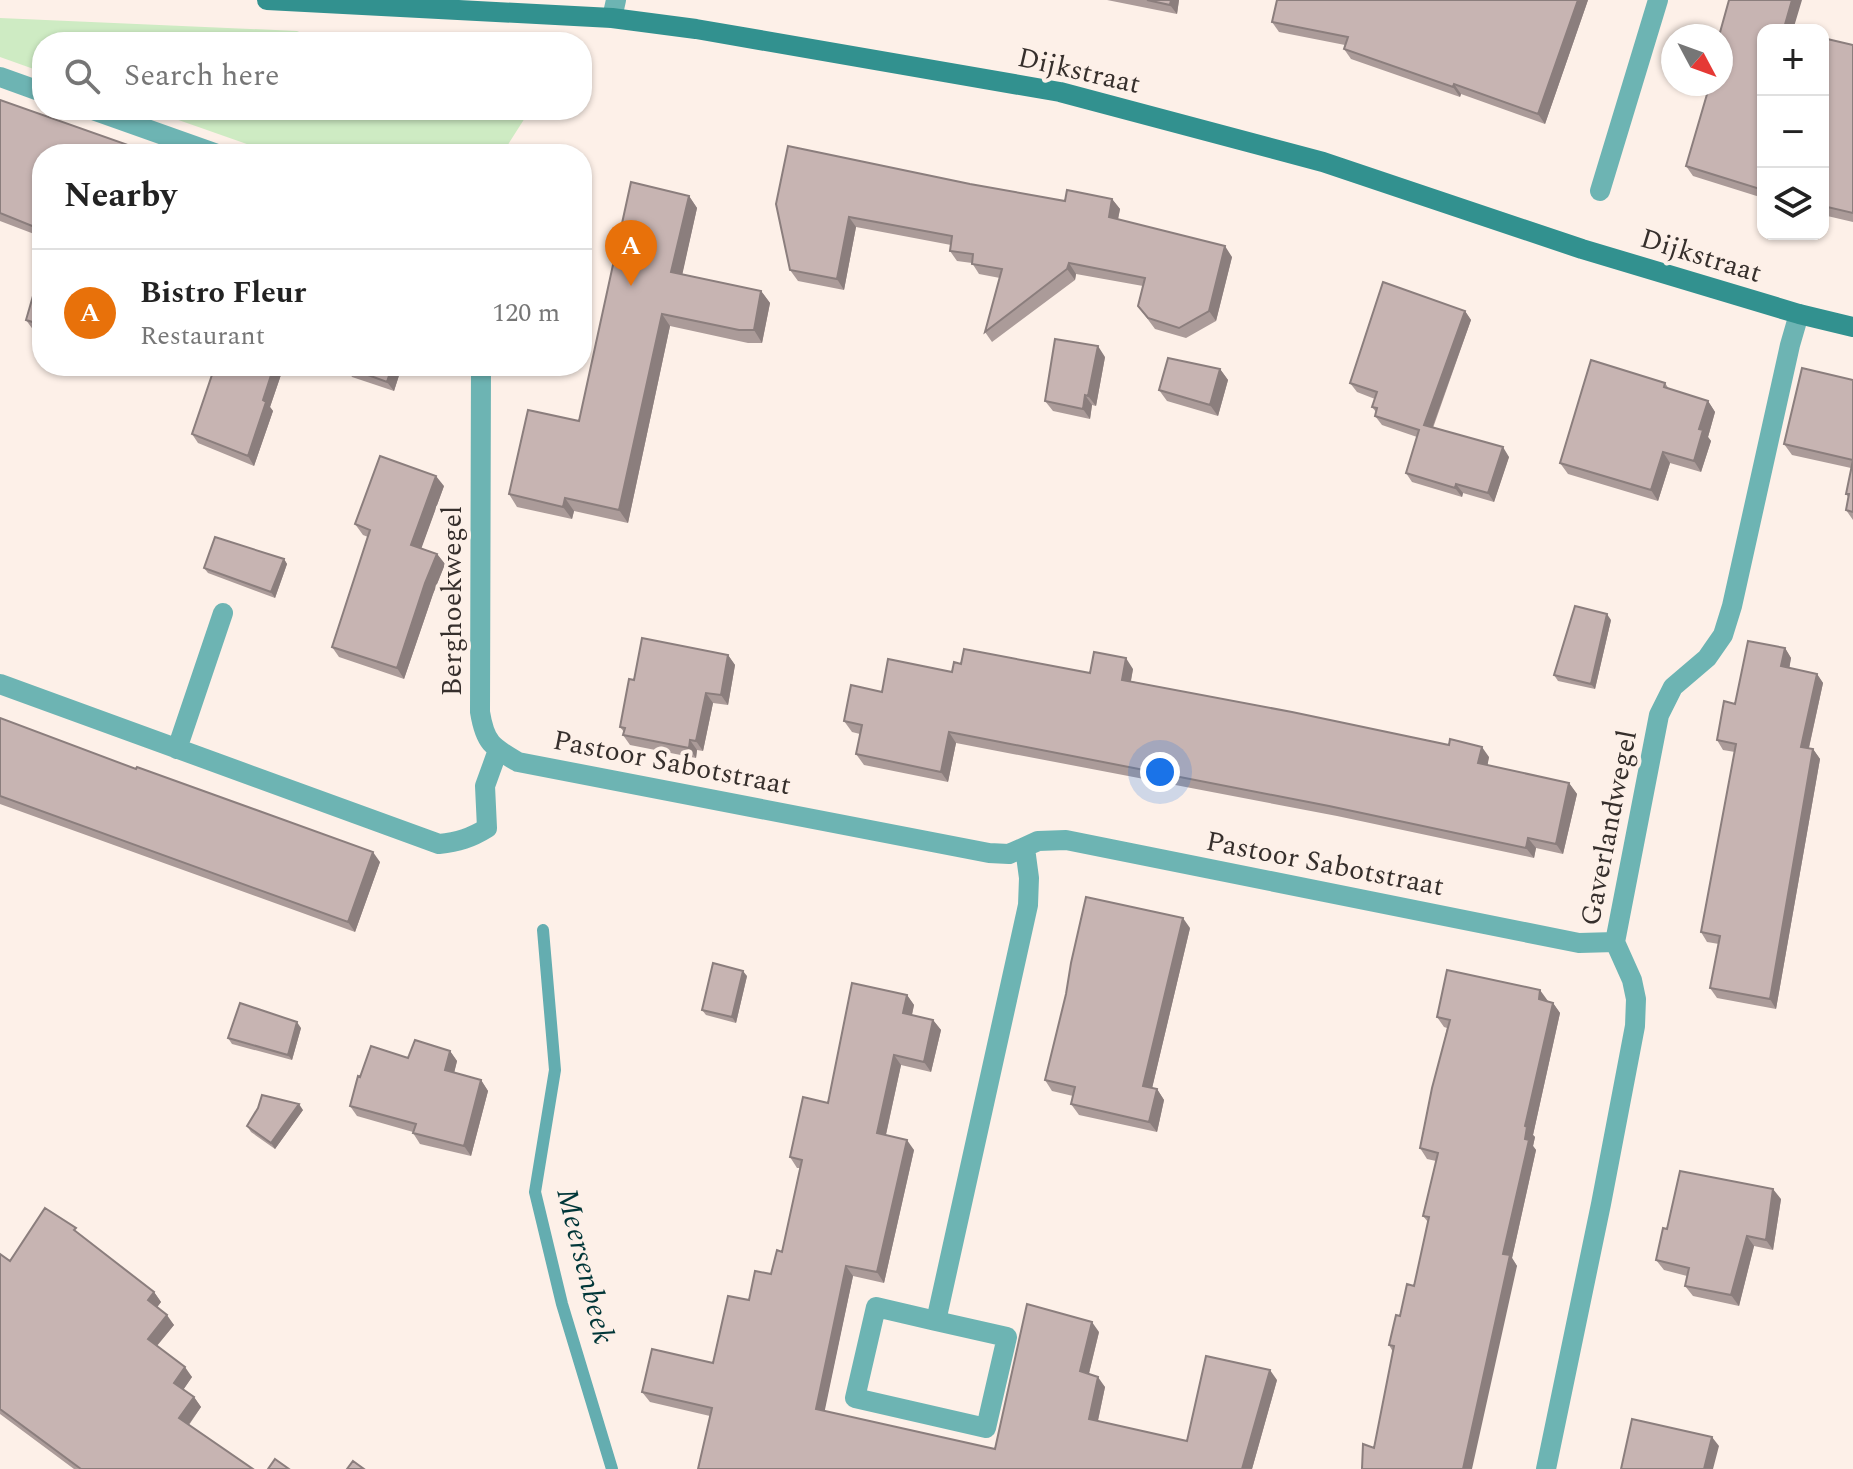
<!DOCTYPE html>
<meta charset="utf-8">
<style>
:root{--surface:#fff;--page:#f2f2f2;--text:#222;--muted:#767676;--line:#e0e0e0;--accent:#1d6bd6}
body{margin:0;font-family:Spectral,serif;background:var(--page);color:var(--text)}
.controls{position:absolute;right:24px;top:24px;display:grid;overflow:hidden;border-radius:16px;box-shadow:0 2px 6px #0004}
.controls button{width:72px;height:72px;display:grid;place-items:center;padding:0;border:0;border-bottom:2px solid var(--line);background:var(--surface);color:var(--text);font:40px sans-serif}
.compass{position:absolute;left:1661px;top:24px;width:72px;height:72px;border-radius:50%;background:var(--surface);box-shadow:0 2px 6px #0004;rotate:131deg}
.you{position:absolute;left:1160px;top:772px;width:28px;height:28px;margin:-20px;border:6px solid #fff;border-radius:50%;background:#1a73e8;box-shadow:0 0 0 12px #1a73e833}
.badge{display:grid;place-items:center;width:52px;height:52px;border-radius:50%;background:var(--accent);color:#fff;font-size:26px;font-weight:700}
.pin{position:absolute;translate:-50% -66px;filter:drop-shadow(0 2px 4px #0008)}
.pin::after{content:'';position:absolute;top:42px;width:28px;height:24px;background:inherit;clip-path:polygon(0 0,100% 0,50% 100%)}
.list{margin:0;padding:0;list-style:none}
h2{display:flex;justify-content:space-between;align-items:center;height:104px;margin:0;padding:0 32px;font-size:34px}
h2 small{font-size:26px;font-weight:400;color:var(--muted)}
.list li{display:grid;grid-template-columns:52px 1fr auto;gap:24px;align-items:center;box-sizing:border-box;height:128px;padding:0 32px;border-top:2px solid var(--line)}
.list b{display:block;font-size:30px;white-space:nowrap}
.list p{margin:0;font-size:26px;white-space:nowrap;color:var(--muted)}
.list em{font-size:26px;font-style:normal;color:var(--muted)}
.icon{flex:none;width:44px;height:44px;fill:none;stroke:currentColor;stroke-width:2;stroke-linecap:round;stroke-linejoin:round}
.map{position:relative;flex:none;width:1853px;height:1469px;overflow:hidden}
.search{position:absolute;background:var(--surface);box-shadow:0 2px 6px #0004;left:32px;top:32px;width:560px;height:88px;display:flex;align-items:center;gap:20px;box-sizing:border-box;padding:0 28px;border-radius:32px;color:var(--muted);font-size:30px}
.panel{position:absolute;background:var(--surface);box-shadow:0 2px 6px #0004;left:32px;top:144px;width:560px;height:232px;border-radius:32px}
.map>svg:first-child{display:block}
.green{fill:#ceebc3}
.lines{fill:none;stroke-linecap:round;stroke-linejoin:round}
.stream{stroke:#64adb0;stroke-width:12}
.minor{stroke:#6db4b3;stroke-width:20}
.tertiary{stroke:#6db4b3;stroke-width:20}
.secondary{stroke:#32918f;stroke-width:20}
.wall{fill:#ab9b99}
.shaded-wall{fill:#8b7e7d}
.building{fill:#c7b4b2;stroke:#8b7e7d;stroke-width:2}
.labels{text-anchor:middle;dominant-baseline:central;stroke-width:8;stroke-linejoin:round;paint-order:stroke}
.street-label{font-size:28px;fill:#362f2c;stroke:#fdf0e8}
.water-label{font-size:30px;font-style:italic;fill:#003638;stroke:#fdf0e8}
</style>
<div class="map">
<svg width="1853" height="1469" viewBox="0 0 1853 1469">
<rect width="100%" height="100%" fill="#fdf0e8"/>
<path class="green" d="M0,18L297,31L321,42H42V72L0,57Z
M150,110H530L502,154H275Z"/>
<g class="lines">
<path class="stream" d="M543,930L555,1070L535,1192L562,1304L612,1469"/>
<path class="minor" d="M0,77L42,92
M93,110L217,154
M1600,191L1658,0
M481,366L480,712C485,743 492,747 518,762L989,853L1009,854L1038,841L1066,840L1579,943L1615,942
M0,684L439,844C458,842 471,838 487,828L485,786L498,750
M177,749L223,613
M936,1321L1007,1337L986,1428L855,1398L876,1307L936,1321L1028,905L1029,878L1025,848
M1546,1469L1601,1204L1635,1026L1636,999L1632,980L1615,942L1659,715L1673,687L1707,658L1723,635L1732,606L1790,345L1799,314"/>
<path class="tertiary" d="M612,18L616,0"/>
<path class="secondary" d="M267,0L612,18L696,29L1060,92L1323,162L1582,249L1799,314L1853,327"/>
</g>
<path class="wall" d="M1107,0H1179L1177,14Z
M1277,0H1588L1545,124L1461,94L1460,97L1351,59L1344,49L1345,45L1279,32L1272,22Z
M1763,30V198L1693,176L1686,166L1721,84Z
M1823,38L1853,45V222L1823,215Z
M0,100L42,154V237L0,221Z
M970,184L1065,201L1112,199L1120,209L1118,220L1232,257L1216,321L1186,338L1155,329L1138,306L1143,286L1076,274L1075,280L992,342L985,332L1000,278L979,274L972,263L957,261L950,251L951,245L856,227L844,290L798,281L790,270L776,204Z
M689,196L697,208L682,274L761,291L770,303L762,343H748L670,326L628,523L574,511L572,519L517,507L509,494L579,421Z
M42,284V333L34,331L26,320Z
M1465,311L1471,320L1433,428L1509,457L1494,502L1463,493L1462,497L1412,482L1406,473L1417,437L1382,425L1375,416L1376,412L1372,407L1375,399L1357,392L1350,383Z
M1105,357L1096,406L1092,405L1090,419L1053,411L1045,401Z
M215,366H284L270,407L273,411L254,466L198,443L192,434Z
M346,366H402L394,391L352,377L346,367Z
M1220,369L1228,380L1218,416L1167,401L1159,390Z
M1853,380V520L1846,510L1848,497L1846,494L1851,468L1792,455L1784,444Z
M1665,383L1669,389L1708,401L1715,412L1708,437L1711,441L1701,472L1670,463L1658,501L1568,474L1560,463Z
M444,486L421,548L437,554L445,564L433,594L404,679L339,657L332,647L368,537L363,535L355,524Z
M284,559L287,564L275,598L208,573L204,568Z
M1611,620L1595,689L1558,681L1554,675Z
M1785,648L1791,658L1789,668L1817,674L1823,683L1809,748L1813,749L1820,759L1776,1009L1717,998L1710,988L1719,944L1707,942L1701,932L1735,752L1723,750L1717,740L1735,704Z
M728,655L735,665L728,705L713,703L703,751L697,750L696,758L630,745L623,735L624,732L620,727L634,680Z
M961,664L1090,673L1133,669L1131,681L1489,757L1487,765L1569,783L1577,794L1563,854L1536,848L1534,858L1337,816L956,743L948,782L864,765L856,754L860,734L852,732L844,721L882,692L952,672Z
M0,718L380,862L355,932L0,804Z
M1190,928L1152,1088L1157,1089L1164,1100L1157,1132L1079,1115L1071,1104L1073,1096L1052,1091L1045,1080Z
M747,976L736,1023L706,1015L702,1010Z
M907,995L914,1005L912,1015L933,1020L941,1030L931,1072L901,1065L886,1135L914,1150L884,1283L853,1276L824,1411L995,1449L1099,1332L1089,1374L1105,1387L1098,1421L1187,1441L1277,1380L1252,1469H698L710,1416L650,1402L642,1392L713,1363L749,1300L771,1274L782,1252L800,1168H797L790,1157L828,1103Z
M1547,1001L1553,1003L1560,1013L1533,1135L1535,1137L1533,1146L1536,1150L1512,1258L1517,1266L1374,1448L1393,1352L1389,1345L1400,1316L1414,1286L1428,1222L1423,1216L1436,1161L1427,1159L1420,1148L1447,1028L1444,1027L1437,1017Z
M301,1028L292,1060L232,1044L228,1038Z
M450,1051L457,1061L454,1073L481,1080L488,1091L471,1156L420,1144L413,1133V1132L357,1116L350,1106L360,1077L408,1058Z
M258,1108L303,1110L275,1149L251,1132L247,1126Z
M1781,1199L1773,1250L1754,1246L1739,1306L1693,1296L1685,1286L1687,1276L1664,1270L1656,1260L1667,1229Z
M81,1236L154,1292L161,1302L157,1307L174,1325L157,1346L192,1377L183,1390L194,1397L201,1407L189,1425L253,1469H74L0,1414V1254L10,1261Z"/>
<path class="shaded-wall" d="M1171,0H1179L1177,14L1170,5Z
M1578,0H1588L1545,124L1538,114Z
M1792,0H1802L1793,30L1784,28Z
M1454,84L1461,94L1460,97L1453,87Z
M128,145L134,154H124Z
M689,196L697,208L680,285L671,272Z
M1112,199L1120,209L1116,228L1109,217Z
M849,217L856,227L844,290L837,279Z
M1225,246L1232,257L1216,321L1209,311Z
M1069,263L1076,274L1075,280L1067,269Z
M761,291L770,303L762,343L754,330Z
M1465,311L1471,320L1430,434L1424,425Z
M662,314L670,326L628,523L619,510Z
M1098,346L1105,357L1096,406L1088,396Z
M274,366H284L270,407L273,411L254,466L248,456L263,400Z
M392,366H402L394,391L387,382Z
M1220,369L1228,380L1218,416L1210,405Z
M1085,395L1092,405L1090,419L1083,409Z
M1708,401L1715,412L1708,437L1711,441L1701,472L1694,461L1699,429Z
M1503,447L1509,457L1494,502L1488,493Z
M1663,452L1670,463L1658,501L1651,490Z
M436,476L444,486L419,555L411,545Z
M1456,484L1463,493L1462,497L1455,488Z
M565,498L574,511L572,519L563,507Z
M437,554L445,564L433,594L404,679L397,668L425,583Z
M284,559L287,564L275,598L271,592Z
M1607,614L1611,620L1595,689L1591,684Z
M1785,648L1791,658L1788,676L1781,666Z
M728,655L735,665L728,705L721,695Z
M1126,658L1133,669L1129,690L1122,680Z
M1817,674L1823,683L1807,756L1801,747Z
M706,693L713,703L703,751L696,741Z
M949,732L956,743L948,782L941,772Z
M690,740L697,750L696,758L689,748Z
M1482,747L1489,757L1486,774L1478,763Z
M1813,749L1820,759L1776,1009L1770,999Z
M1569,783L1577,794L1563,854L1556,844Z
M1528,838L1536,848L1534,858L1526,848Z
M373,852L380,862L355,932L348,922Z
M1183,918L1190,928L1150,1097L1143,1086Z
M743,971L747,976L736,1023L732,1017Z
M1540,990L1548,1001L1546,1010L1539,999Z
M907,995L914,1005L910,1023L903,1013Z
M1553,1003L1560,1013L1533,1135L1535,1137L1533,1146L1536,1150L1512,1258L1517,1266L1472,1469H1463L1503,1254L1525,1126Z
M933,1020L941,1030L931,1072L924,1062Z
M297,1022L301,1028L292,1060L288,1055Z
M450,1051L457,1061L452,1081L445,1070Z
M894,1055L901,1065L884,1143L877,1133Z
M481,1080L488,1091L471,1156L464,1146Z
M1157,1089L1164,1100L1157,1132L1149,1122Z
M299,1104L303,1110L275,1149L271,1143Z
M907,1140L914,1150L884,1283L877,1272Z
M1773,1189L1781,1199L1773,1250L1766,1240Z
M1747,1236L1754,1246L1739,1306L1731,1295Z
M846,1266L853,1276L823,1419L816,1409Z
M154,1292L161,1302L155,1310L148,1300Z
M167,1315L174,1325L154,1349L148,1339Z
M1092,1322L1099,1332L1087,1381L1080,1371Z
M185,1367L192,1377L181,1393L174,1383Z
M1270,1370L1277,1380L1252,1469H1242Z
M1098,1377L1105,1387L1096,1429L1089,1419Z
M194,1397L201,1407L186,1428L179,1418Z
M1712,1437L1719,1446L1713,1469H1704Z"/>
<path class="building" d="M1147,0H1171L1170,5Z
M1277,0H1578L1538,114L1454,84L1453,87L1344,49L1348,37L1272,22Z
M1729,0H1792L1784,28L1791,30H1763V190L1686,166L1710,84H1721V36H1719Z
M1823,38L1853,45V213L1823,206Z
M0,100L128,145L124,154H42V230L0,213Z
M788,146L970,184L1065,201L1067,190L1112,199L1109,217L1225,246L1209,311L1179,328L1148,318L1138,306L1145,278L1069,263L1067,269L985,332L1002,269L972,264L973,254L950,251L952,236L849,217L837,279L790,270L776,204Z
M631,182L689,196L671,272L761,291L754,330H739L662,314L619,510L565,498L563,507L509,494L528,410L579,421Z
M37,282L42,284V325L26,320Z
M1383,282L1465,311L1424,425L1503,447L1488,493L1456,484L1455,488L1406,473L1419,430L1375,416L1377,408L1372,407L1377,392L1350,383Z
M1055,339L1098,346L1088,396L1085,395L1083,409L1045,401Z
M1168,358L1220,369L1210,405L1159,390Z
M1591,360L1665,383L1664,387L1708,401L1699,429L1703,430L1694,461L1663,452L1651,490L1560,463Z
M215,366H274L263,400L266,402L248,456L192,434Z
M346,366H392L387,382L346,367Z
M1802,368L1853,380V512L1846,510L1849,494H1846L1853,460L1784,444Z
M380,456L436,476L411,545L437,554L425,583L397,668L332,647L370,530L355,524Z
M215,537L284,559L271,592L204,568Z
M1575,606L1607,614L1591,684L1554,675Z
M642,638L728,655L721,695L706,693L696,741L690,740L689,748L623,735L625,728L620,727L629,679L634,680Z
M1748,641L1785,648L1781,666L1817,674L1801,747L1813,749L1770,999L1710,988L1720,936L1701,932L1736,744L1717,740L1724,701L1735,704Z
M964,649L1090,673L1094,652L1126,658L1122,680L1292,712L1449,745L1450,739L1482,747L1478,763L1569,783L1556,844L1528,838L1526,848L1329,806L949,732L941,772L856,754L862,725L844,721L851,685L882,692L888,659L952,672L954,662L961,664Z
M0,718L136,769L137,767L373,852L348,922L0,796Z
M1086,897L1183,918L1143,1086L1157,1089L1149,1122L1071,1104L1075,1087L1045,1080L1066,994L1071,963Z
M713,963L743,971L732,1017L702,1010Z
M1447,970L1540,990L1539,999L1553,1003L1525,1126L1527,1127L1525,1139L1529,1140L1503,1254L1510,1255L1463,1469H1362L1363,1444L1374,1448L1394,1346L1389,1345L1396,1315L1400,1316L1407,1284L1414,1286L1429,1217L1423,1216L1438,1153L1420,1148L1432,1088L1450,1020L1437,1017Z
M852,983L907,995L903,1013L933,1020L924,1062L894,1055L877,1133L907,1140L877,1272L846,1266L816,1409L995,1449L1027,1304L1092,1322L1080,1371L1098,1377L1089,1419L1187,1441L1206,1356L1270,1370L1242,1469H698L712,1408L642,1392L652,1349L713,1363L728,1296L749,1300L755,1271L771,1274L777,1250L782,1252L802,1160L790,1157L803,1097L828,1103Z
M240,1003L297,1022L288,1055L228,1038Z
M415,1040L450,1051L445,1070L481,1080L464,1146L413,1133L416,1124L350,1106L358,1076L360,1077L371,1046L408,1058Z
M262,1095L299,1104L271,1143L247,1126L258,1108Z
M1680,1171L1773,1189L1766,1240L1747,1236L1731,1295L1685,1286L1689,1268L1656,1260L1663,1228L1667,1229Z
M45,1208L76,1228L74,1230L154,1292L148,1300L167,1315L148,1339L185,1367L174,1383L194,1397L179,1418L253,1469H81L0,1409V1254L10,1261Z
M1632,1419L1712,1437L1704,1469H1621Z
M275,1459L289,1469H268Z
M353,1461L364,1469H347Z"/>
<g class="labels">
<g class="street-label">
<text transform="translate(1079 71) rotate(13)">Dijkstraat</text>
<text transform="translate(1701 256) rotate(17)">Dijkstraat</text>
<text transform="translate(452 601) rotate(-90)">Berghoekwegel</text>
<text transform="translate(672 763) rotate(11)">Pastoor Sabotstraat</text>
<text transform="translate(1609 828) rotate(-79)">Gaverlandwegel</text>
<text transform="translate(1325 864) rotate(11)">Pastoor Sabotstraat</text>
</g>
<g class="water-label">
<text transform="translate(585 1266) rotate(76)">Meersenbeek</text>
</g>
</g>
</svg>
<div class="controls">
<button>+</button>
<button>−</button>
<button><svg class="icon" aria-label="layers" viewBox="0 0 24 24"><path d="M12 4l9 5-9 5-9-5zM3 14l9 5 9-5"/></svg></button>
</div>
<svg class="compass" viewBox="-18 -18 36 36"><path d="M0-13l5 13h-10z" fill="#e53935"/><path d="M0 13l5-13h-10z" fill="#767676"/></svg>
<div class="you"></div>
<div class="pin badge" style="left:631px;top:286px;background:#e8710a">A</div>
<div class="search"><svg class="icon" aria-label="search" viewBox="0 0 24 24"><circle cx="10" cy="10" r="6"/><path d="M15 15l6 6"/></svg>Search here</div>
<section class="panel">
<h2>Nearby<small></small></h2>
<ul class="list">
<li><span class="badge" style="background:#e8710a">A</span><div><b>Bistro Fleur</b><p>Restaurant</p></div><em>120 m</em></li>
</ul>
</section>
</div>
